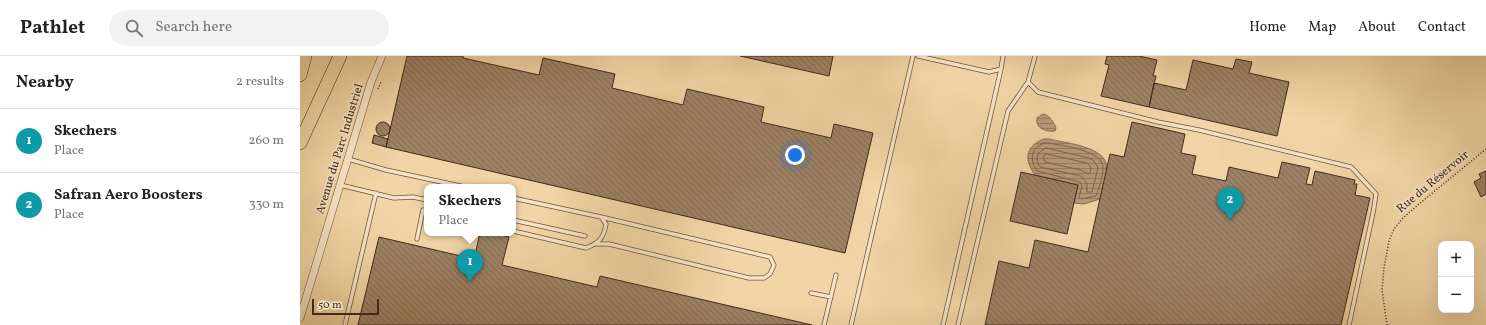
<!DOCTYPE html>
<meta charset="utf-8">
<style>
:root{--surface:#fff;--page:#f2f2f2;--text:#222;--muted:#767676;--line:#e0e0e0;--accent:#2563eb}
body{margin:0;font-family:Vollkorn,serif;background:var(--page);color:var(--text)}
.controls{position:absolute;right:12px;bottom:12px;display:grid;overflow:hidden;border-radius:8px;box-shadow:0 4px 16px #0002}
.controls button{width:36px;height:36px;display:grid;place-items:center;padding:0;border:0;border-bottom:1px solid var(--line);background:var(--surface);color:var(--text);font:20px sans-serif}
.scale{position:absolute;left:12px;bottom:10px;width:67px;box-sizing:border-box;padding-left:4px;border:2px solid #41291f;border-top:0;font-size:11px;line-height:14px;white-space:nowrap;color:#41291f;-webkit-text-stroke:3px #f7e4c5;paint-order:stroke}
.you{position:absolute;left:495px;top:99px;width:14px;height:14px;margin:-10px;border:3px solid #fff;border-radius:50%;background:#1a73e8;box-shadow:0 0 0 6px #1a73e833}
.badge{display:grid;place-items:center;width:26px;height:26px;border-radius:50%;background:var(--accent);color:#fff;font-size:13px;font-weight:700}
.pin{position:absolute;translate:-50% -33px;filter:drop-shadow(0 1px 2px #0008)}
.pin::after{content:'';position:absolute;top:21px;width:14px;height:12px;background:inherit;clip-path:polygon(0 0,100% 0,50% 100%)}
.popup{position:absolute;left:124px;top:128px;width:92px;height:52px;box-sizing:border-box;display:grid;place-content:center;border-radius:8px;background:var(--surface);filter:drop-shadow(0 1px 3px #0005);font-size:13px;white-space:nowrap;color:var(--muted)}
.popup b{font-size:15px;color:var(--text)}
.popup::after{content:'';position:absolute;left:50%;top:100%;margin-left:-8px;border:8px solid transparent;border-top-color:var(--surface)}
.list{margin:0;padding:0;list-style:none}
h2{display:flex;justify-content:space-between;align-items:center;height:52px;margin:0;padding:0 16px;font-size:17px}
h2 small{font-size:13px;font-weight:400;color:var(--muted)}
.list li{display:grid;grid-template-columns:26px 1fr auto;gap:12px;align-items:center;box-sizing:border-box;height:64px;padding:0 16px;border-top:1px solid var(--line)}
.list b{display:block;font-size:15px;white-space:nowrap}
.list p{margin:0;font-size:13px;white-space:nowrap;color:var(--muted)}
.list em{font-size:13px;font-style:normal;color:var(--muted)}
.icon{flex:none;width:22px;height:22px;fill:none;stroke:currentColor;stroke-width:2;stroke-linecap:round;stroke-linejoin:round}
.map{position:relative;flex:none;width:1186px;height:269px;overflow:hidden}
header{display:flex;align-items:center;gap:24px;box-sizing:border-box;height:56px;padding:0 20px;background:var(--surface);border-bottom:1px solid var(--line)}
header strong{font-size:19px}
nav{display:flex;gap:22px;margin-inline-start:auto;font-size:14px}
.search{width:280px;height:36px;background:var(--page);display:flex;align-items:center;gap:10px;box-sizing:border-box;padding:0 14px;border-radius:22px;color:var(--muted);font-size:15px}
main{display:flex}
aside{flex:1;background:var(--surface)}
.map>svg:first-child{display:block}
.water{fill:url(#water-rules);stroke:#876d54}
.lines{fill:none;stroke-linecap:round;stroke-linejoin:round}
.shore{stroke:#7c624c;stroke-width:1}
.building{fill:url(#building-back-hatch);stroke:#41291f}
.lane-casing{stroke:#6d5441;stroke-width:5}
.street-casing{stroke:#6d5441;stroke-width:8}
.highway-casing{stroke:#41291f;stroke-width:14}
.path{stroke:#41291f;stroke-width:1.5;stroke-dasharray:1 2;stroke-linecap:butt}
.lane{stroke:#f7e4c5;stroke-width:3.5}
.street{stroke:#f7e4c5;stroke-width:7}
.highway{stroke:#f2d5a6;stroke-width:13}
.labels{text-anchor:middle;dominant-baseline:central;stroke-width:3;stroke-linejoin:round;paint-order:stroke}
.street-label{font-size:12px;fill:#41291f;stroke:#f7e4c5}
</style>
<header>
<strong>Pathlet</strong>
<div class="search"><svg class="icon" aria-label="search" viewBox="0 0 24 24"><circle cx="10" cy="10" r="6"/><path d="M15 15l6 6"/></svg>Search here</div>
<nav><a>Home</a><a>Map</a><a>About</a><a>Contact</a></nav>
</header>
<main>
<aside>
<h2>Nearby<small>2 results</small></h2>
<ul class="list">
<li><span class="badge" style="background:#0f9aa8">1</span><div><b>Skechers</b><p>Place</p></div><em>260 m</em></li>
<li><span class="badge" style="background:#0f9aa8">2</span><div><b>Safran Aero Boosters</b><p>Place</p></div><em>330 m</em></li>
</ul>
</aside>
<div class="map">
<svg width="1186" height="269" viewBox="0 0 1186 269">
<defs>
<pattern id="water-rules" width="6" height="5" patternUnits="userSpaceOnUse"><rect width="6" height="5" fill="#b69b78"/><path d="M0 2.5h6" fill="none" stroke="#967e62"/></pattern>
<pattern id="building-back-hatch" width="6" height="6" patternUnits="userSpaceOnUse"><rect width="6" height="6" fill="#9d8265"/><path d="M-1 5l2 2M0 0l6 6M5-1l2 2" fill="none" stroke="#826a53"/></pattern>
</defs>
<rect width="100%" height="100%" fill="#f2d5a6"/>
<filter id="stains"><feTurbulence type="fractalNoise" baseFrequency=".005" numOctaves="4"/><feColorMatrix values="0 0 0 0 .2 0 0 0 0 .09 0 0 0 0 .02 0 0 0 .5 -.17"/></filter>
<radialGradient id="worn" r=".72"><stop offset=".6" stop-color="#630" stop-opacity="0"/><stop offset="1" stop-color="#630" stop-opacity=".3"/></radialGradient>
<path class="water" d="M743,58C750,59 754,67 756,72L755,75C747,76 735,73 737,62Z
M744,83H749C764,87 807,90 807,112C807,122 802,133 800,143L784,148L774,147L778,129L735,119C724,104 725,90 744,83Z"/>
<g class="lines">
<path class="shore" d="M744,87H749C762,90 803,94 803,112C803,120 799,132 796,140L781,143L779,141L782,130L780,126L737,115C729,104 731,92 744,87Z
M746,92L789,102L794,105L798,112L792,136H787V127L781,120L740,111C735,103 736,96 746,92Z
M747,98L787,107L791,111L790,117L788,118L781,114L745,106L743,101Z"/>
</g>
<path class="building" d="M107,0H163V2L239,19L243,2L315,18L312,32L383,49L387,33L464,51L461,66L531,82L534,68L573,77L545,197L86,91Z
M440,0H533L529,20Z
M807,0H839L857,4L853,20H856L849,51L801,40L809,9L805,8Z
M936,3L952,6L949,17L989,26L977,80L849,51L854,27L886,34L893,4L933,13Z
M832,66L885,78L881,97L896,100L892,118L926,125L929,111L978,122L982,106L1010,112L1006,128L1012,129L1015,115L1055,124L1054,128H1057L1055,139L1070,142L1041,269H685L699,205L729,212L735,184L788,196L810,98L824,101Z
M76 73a7 7 0 1 1 14 0a7 7 0 1 1-14 0Z
M74,79L88,83L86,91L72,87Z
M1186,115V138L1181,141L1174,126L1181,122L1179,118Z
M721,116L778,129L767,178L710,165Z
M180,177H194L209,181L202,209L297,231L300,220L512,269H58L79,181L174,203Z"/>
<g class="lines">
<g class="lane-casing">
<path id="lane" d="M618,0L689,16L701,13L703,0
M728,26L738,36L858,66L899,74L1051,111L1076,138L1073,157L1049,269
M48,103L86,114L165,131
M40,129L94,142L113,141L127,144
M213,142L301,161L306,168C304,182 299,187 286,192L213,175
M213,164L285,180
M117,183L123,154L127,155
M296,188H309L449,222H464L470,218L474,209L470,201L301,161
M511,237L531,241
M45,269L76,137
M524,269L536,219
M551,269L613,0
M643,269L701,13
M658,269L708,55L728,26L735,0"/>
</g>
<g class="street-casing">
<path id="street" d="M0,262L71,26L82,0"/>
</g>
<g class="highway-casing">
<path id="highway" d="M0,19L5,0
M0,87L40,0"/>
</g>
<path class="path" d="M78,33L81,26
M1087,269L1082,234L1084,212L1089,185L1094,173L1103,162L1119,148L1186,93"/>
<use href="#lane" class="lane"/>
<use href="#street" class="street"/>
<use href="#highway" class="highway"/>
</g>
<g class="labels">
<g class="street-label">
<text transform="translate(40 93) rotate(-73)">Avenue du Parc Industriel</text>
<text transform="translate(1133 126) rotate(-40)">Rue du Réservoir</text>
</g>
</g>
<rect width="100%" height="100%" filter="url(#stains)"/>
<rect width="100%" height="100%" fill="url(#worn)"/>
</svg>
<div class="controls">
<button>+</button>
<button>−</button>
</div>
<div class="scale">50 m</div>
<div class="you"></div>
<div class="pin badge" style="left:170px;top:226px;background:#0f9aa8">1</div>
<div class="popup"><b>Skechers</b>Place</div>
<div class="pin badge" style="left:930px;top:164px;background:#0f9aa8">2</div>
</div>
</main>
